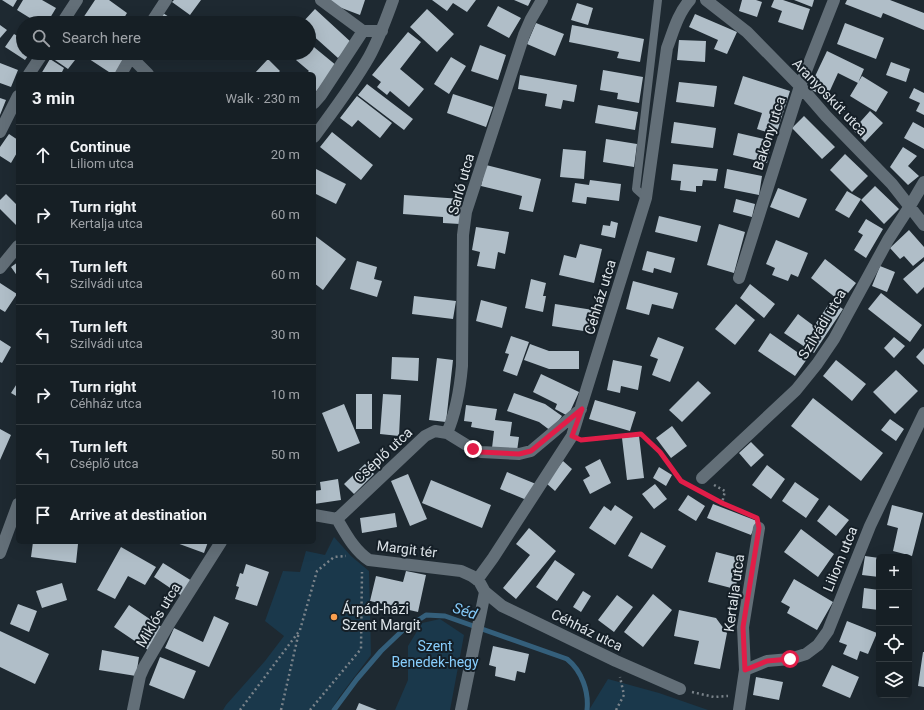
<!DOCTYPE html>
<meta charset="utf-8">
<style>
:root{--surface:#161f25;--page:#1f272d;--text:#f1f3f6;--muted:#9ea2a7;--line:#353d42}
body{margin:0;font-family:Roboto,sans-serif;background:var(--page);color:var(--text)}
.controls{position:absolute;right:12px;bottom:12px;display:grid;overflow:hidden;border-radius:6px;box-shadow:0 4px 16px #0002}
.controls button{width:36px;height:36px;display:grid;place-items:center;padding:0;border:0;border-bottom:1px solid var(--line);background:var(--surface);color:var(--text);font:20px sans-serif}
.stop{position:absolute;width:12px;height:12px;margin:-9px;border:3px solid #e11d48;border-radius:50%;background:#fff}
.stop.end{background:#e11d48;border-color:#fff;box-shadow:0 1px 4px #0008}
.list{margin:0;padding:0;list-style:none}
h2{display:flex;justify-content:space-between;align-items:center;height:52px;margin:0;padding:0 16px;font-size:17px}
h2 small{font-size:13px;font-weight:400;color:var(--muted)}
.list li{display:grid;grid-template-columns:26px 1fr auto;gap:12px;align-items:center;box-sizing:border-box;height:60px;padding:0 16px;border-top:1px solid var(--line)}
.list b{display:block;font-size:15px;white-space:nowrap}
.list p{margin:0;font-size:13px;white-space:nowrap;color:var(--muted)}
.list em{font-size:13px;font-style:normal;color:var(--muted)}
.icon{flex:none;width:22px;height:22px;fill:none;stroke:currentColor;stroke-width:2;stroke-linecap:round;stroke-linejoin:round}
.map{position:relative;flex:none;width:924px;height:710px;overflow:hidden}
.search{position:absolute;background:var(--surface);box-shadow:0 4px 16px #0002;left:16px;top:16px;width:300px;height:44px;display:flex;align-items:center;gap:10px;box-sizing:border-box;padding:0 14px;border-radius:22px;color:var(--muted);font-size:15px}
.panel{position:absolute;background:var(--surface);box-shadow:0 4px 16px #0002;left:16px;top:72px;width:300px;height:472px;border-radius:6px}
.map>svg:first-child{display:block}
.green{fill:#1a384b}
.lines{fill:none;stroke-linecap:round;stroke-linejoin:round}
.stream{stroke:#345f7b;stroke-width:5}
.building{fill:#b0bec8}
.path{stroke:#7a838a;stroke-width:2.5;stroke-dasharray:2 3;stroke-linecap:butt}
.lane{stroke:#636f78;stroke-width:8}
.street{stroke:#636f78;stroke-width:12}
.route{stroke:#e11d48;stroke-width:5}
.poi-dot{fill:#fa9f4f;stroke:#151f27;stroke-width:1.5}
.labels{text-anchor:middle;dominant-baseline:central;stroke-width:4;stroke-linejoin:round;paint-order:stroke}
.street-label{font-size:14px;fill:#dde4e9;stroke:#151f27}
.poi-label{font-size:14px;fill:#dde4e9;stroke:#151f27;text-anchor:start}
.park-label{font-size:14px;fill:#88cefd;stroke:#151f27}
.water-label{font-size:15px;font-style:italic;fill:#85caf9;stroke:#151f27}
</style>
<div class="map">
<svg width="924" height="710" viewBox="0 0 924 710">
<rect width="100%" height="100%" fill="#1e2931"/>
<path class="green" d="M334,537L351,556L369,571L371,655L340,696L331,710H223L226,705L265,661L284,636L265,621L283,571L300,572L306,551L325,555Z
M440,619L464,635L450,710H395L408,680V646L422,623Z
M608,679L659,693L708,710H589Z"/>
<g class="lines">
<path class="stream" d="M334,710L357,679L381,651L402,631L426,615L445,616L567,659C582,671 589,692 587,710"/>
</g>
<path class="building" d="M2,0H17L13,7Z
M23,0H42L56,8L47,23H38L17,10Z
M95,0H109L127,13L121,23H115L109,19L106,23L99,21L98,23H91L83,18Z
M174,0H201L190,15L172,2Z
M330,0H365L360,15L339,7Z
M432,0H476L467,12L453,3L447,11Z
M514,0H531L528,6Z
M742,0H756L762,2L757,17L739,11Z
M774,0H783L810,9L803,30L778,22L782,11L771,7Z
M794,0H814L812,7Z
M847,0H890L924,13V30L883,13L881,18L845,4Z
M577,3L593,8L588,25L571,20Z
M498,6L521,18L509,38L487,26Z
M315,9L352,43L338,58L309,32V23H302Z
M427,9L454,34L437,52L410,27Z
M163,13L178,23H156Z
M695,14L737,32L727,54L714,49L718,40L689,27Z
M536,23L564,34L555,56L527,44Z
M845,23L884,38L876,59L837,44Z
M0,25L7,30L0,38Z
M572,25L644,39L640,62L617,58L619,52L569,42Z
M408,32L421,42L400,69L424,89L409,107L390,91L387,95L377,87L381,82L372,75Z
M14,34L21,38L23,36V53H30L25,60L5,47Z
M679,40L706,41L705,62L677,60Z
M309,43L337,66L314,94V74H306L309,71L296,60L302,53H309Z
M480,45L506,55L498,80L471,71Z
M827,51L864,69L858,83L838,73L827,97L809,89Z
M56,53H67L75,60L68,69L52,58Z
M80,53H121L127,57L115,74H112Z
M451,57L466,66L449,94L434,84Z
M50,59L64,68L61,74H41Z
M268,59L280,71L277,74H254Z
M891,62L910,69L906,82L886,75Z
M0,63L18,70L11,87L0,83Z
M603,70L643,77L639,103L617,99L618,93L600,90Z
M520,75L577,85L574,102L563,100L561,109L545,106L547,94L518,89Z
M743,76L790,91L776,135L757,129L762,113L734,104Z
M862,76L888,92L876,112L850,96Z
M679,82L717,86L714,107L676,102Z
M367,84L413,119L404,130L358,95Z
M914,88L924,93V115L916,111L920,103L909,98Z
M453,94L493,107L486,127L447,113Z
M357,96L392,123L380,138L358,120L352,127L340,118Z
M0,98L6,100L0,115Z
M598,105L638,112L635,130L595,123Z
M870,111L883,123L865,142L853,130Z
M804,116L835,147L822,159L792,128Z
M674,122L716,128L713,148L671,143Z
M913,122L924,128V149L904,138Z
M332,132L373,165L361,180L320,147Z
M738,133L772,141L767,163L733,155Z
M9,134L18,140V151L11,163L0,156V147Z
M606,139L637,144L634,167L603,162Z
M903,147L917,156L908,166L919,176L908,185L890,167Z
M563,149L586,151L584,179L560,177Z
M845,154L868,176L852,192L830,170Z
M673,164L718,169L716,181L703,180L702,186H696V192L680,190L681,181L671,180Z
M486,165L541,179L533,212L519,209L522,196L481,186Z
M314,168L346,184L336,204L314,193Z
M727,169L762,176L759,195L724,188Z
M590,180L621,184L619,201L587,197L586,204L572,202L575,183L589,185Z
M875,186L899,209L884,224L861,200Z
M778,188L807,199L799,218L770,207Z
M847,191L861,199L849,218L835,210Z
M6,194L18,206V227L0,209V200Z
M404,195L462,199L460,224L443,223V217L403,214Z
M736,199L755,204L752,217L733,212Z
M659,216L701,226L697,242L655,232Z
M866,219L883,229L866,258L854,250L863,235L858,232Z
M611,221L618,223L615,238L601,235L603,225L610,226Z
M719,224L745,232L734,273L707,265Z
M476,227L509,232L505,254L498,252L495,269L477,266L480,252L472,250Z
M909,230L924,247V257L913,266L904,256L900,259L890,248Z
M314,235L346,259L323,290L314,283Z
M776,240L808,253L798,277L791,274L788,281L772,275L775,268L766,264Z
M580,244L602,249L594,283L559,275L564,255L576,258Z
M647,251L675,258L671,273L654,268L653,273L642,270Z
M825,259L856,283L841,302L811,278Z
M357,261L377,267L374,279L382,281L377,297L350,289Z
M924,261V287L917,294L903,279Z
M18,262V277L11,267Z
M880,266L895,272L887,292L872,286Z
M531,279L546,283L543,296H546L543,312L525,308Z
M633,281L678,293L673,309L652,304L649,315L626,309Z
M0,283L17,294L5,312L0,309Z
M750,284L775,304L764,318L740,298Z
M881,293L922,325L910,342L868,309Z
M414,296L456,301L453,319L412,314Z
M481,300L507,307L502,328L476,321Z
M831,301L843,309L814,353L784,333L798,314L814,326Z
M555,304L593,310L590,332L552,326Z
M736,304L755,320L735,345L715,329Z
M770,333L807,359L795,376L758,351Z
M511,336L529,342L517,376L503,371L509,354L505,353Z
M658,337L684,347L670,382L652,375L658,359L650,356Z
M894,337L905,346L894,358L884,348Z
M0,340L11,347L2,363L0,362Z
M530,344L549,351H579V369H549L524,360Z
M924,348V365L916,357Z
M392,357L419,358L418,381L391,379Z
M437,358L453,360L446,422L429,420Z
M613,360L642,366L638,390L621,386L620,393L607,390Z
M836,360L866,384L852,401L823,376Z
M896,370L918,391L895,414L873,392Z
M541,374L579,392L568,416L555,409L557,404L533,392Z
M698,381L711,393L682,422L669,410Z
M18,382V397L11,393Z
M514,393L545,404L562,416L551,431L539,422L507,411Z
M356,394H372V429H356Z
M383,394L401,395L399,436L380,434Z
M813,398L883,453L861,481L791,426Z
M595,400L636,412L630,431L589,419Z
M344,404L360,443L338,452L322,413Z
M466,405L497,409L495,420L512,422L510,436L519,437L517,451L492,448L494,431L471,427L472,422L464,421Z
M890,419L904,429L896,441L881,430Z
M672,426L687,446L671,458L656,438Z
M0,429L11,435L0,460Z
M639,436L644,478L627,480L622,438Z
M751,442L764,455L751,467L739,453Z
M600,459L611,483L590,494L583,480L590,476L585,467Z
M563,461L572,469L555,491L546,483Z
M365,464L374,474L354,494L344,484Z
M767,465L785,479L771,499L752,485Z
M659,467L672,475L666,486L653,478Z
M507,472L536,484L529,501L500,489Z
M408,474L427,519L410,526L391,481Z
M338,479L341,500L314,504V491L321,490L320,482Z
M431,480L491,505L482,528L422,503Z
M795,482L819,499L806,518L782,501Z
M655,484L667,499L654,509L642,494Z
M688,495L705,506L696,521L678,510Z
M713,504L757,521L751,535L707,518Z
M615,505L633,517L615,545L589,528L604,506L611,511Z
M829,505L849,520L836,536L817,521Z
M892,505L923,513L912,556L893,551L898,528L887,525Z
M395,513L397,527L362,533L360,518Z
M529,528L556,551L516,599L503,588L530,555L516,544Z
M801,529L834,554L818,577L784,552Z
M641,532L666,546L652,569L628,556Z
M33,542H61L78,544L76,563L31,557Z
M174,542H208L204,553Z
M121,547L156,567L145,585L128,576L115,599L97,590Z
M716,552L743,559L735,589L708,582Z
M865,556L879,558V577L862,575Z
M555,560L575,574L557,601L536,587Z
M163,563L192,581L182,596L154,577Z
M246,564L269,572L257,606L235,599L239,587L236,586L240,573L243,574Z
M406,571L426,575L418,612L370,601L376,576L403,582Z
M794,579L833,602L817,630L787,613L790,607L781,602Z
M62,583L67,600L42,608L36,591Z
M864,588L879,590V610L862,608Z
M583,591L591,596L581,612L573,607Z
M653,594L672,610L643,647L624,632Z
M617,595L633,607L614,632L598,620Z
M18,604L37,611L29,632L10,624Z
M129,605L163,628L148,650L114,627Z
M679,610L716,618L727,633L720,669L694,664L699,641L674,636Z
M214,616L229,623L209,667L165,648L174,628L203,642Z
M847,621L877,633L868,654L860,651L857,660L843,654L847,645L839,642Z
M0,631L49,654L35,684L0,667Z
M493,646L529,654L525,673L517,671L515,681L495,676L496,667L489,665Z
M102,650L139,657L136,676L99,670Z
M923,652H924V687L918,686Z
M160,657L196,671L184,699L149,685Z
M832,665L859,677L850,698L822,686Z
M756,677L783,682L779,700L753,695Z
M359,703L377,710H356Z"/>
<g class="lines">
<path class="path" d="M586,440L641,435L660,452L681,481L690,486
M714,485L725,491L722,503
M701,492L722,503L753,516
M692,692L714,697L728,696
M240,710L300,630L317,571L334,557L346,556
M281,710L299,632
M310,710L361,649L362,572
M616,710L624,695L620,677"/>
<path class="lane" d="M646,198L636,189L658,0"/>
<path class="street" d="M321,0L363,31H382
M706,0L747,32L800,86L826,116L892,184L924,225
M62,23L77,0
M151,23L166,0
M131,57L148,74
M29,74L43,53
M121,74L133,53
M314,103L321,95L363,31
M0,132L18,96
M314,137C333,111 353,85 369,57C379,39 386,19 393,0
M0,268L18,246
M739,278L800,86L834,0
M447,433C456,412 460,389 462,366L463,235L466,212L524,35L531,19L542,0
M702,478L796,390L817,364L834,339L888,240L910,206L924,182
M314,515L337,519
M337,519C346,534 354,550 369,560L461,571L472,576L479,581L485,592L502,606L616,661L680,689
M337,519L425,436L435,431L447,433L473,449L481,452L519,454L531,451L581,409
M0,553L18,504
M477,580L493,558L572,436L646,198L667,48C673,32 678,13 690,0
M745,670L767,661L790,659L806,654L818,645L828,631L870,526L924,413
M133,710L140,676L144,667L169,624L221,542
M461,710L485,592
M739,710L745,670L743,627L759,528"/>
</g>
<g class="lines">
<path class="route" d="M473,449L481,452L519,454L531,451L582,409L572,436L581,440L641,434L660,452L681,481L722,503L757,518L759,528L743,627L745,670L767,661L790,659"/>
</g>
<circle class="poi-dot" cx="334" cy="617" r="4"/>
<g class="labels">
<g class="street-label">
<text transform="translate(830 97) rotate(46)">Aranyoskút utca</text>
<text transform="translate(769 133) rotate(-72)">Bakony utca</text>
<text transform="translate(461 184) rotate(-74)">Sarló utca</text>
<text transform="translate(600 297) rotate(-73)">Céhház utca</text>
<text transform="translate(822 324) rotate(-59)">Szilvádi utca</text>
<text transform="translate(383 455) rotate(-43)">Cséplő utca</text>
<text transform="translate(407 549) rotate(7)">Margit tér</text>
<text transform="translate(840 559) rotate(-68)">Liliom utca</text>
<text transform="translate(734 593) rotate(-82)">Kertalja utca</text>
<text transform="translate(158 615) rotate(-59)">Miklós utca</text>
<text transform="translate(587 630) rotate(26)">Céhház utca</text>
</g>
<g class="poi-label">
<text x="342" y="609">Árpád-házi<tspan x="342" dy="16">Szent Margit</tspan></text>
</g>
<g class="park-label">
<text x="435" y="646">Szent<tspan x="435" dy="16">Benedek-hegy</tspan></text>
</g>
<g class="water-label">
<text transform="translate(465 611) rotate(18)">Séd</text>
</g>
</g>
</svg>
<div class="controls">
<button>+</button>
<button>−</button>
<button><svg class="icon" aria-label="locate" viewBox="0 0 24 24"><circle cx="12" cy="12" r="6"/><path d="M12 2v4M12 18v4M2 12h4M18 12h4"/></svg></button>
<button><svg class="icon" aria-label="layers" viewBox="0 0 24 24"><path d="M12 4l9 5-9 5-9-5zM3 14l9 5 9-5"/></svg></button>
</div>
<div class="stop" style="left:790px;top:659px"></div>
<div class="stop end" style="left:473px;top:449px"></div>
<div class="search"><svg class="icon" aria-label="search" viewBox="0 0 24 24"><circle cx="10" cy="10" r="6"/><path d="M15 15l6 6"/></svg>Search here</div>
<section class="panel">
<h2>3 min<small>Walk · 230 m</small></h2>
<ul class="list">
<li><svg class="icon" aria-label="ahead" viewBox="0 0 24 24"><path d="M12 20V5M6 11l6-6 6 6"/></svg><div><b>Continue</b><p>Liliom utca</p></div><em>20 m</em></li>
<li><svg class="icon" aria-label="right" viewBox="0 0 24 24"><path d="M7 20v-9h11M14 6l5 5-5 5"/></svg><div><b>Turn right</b><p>Kertalja utca</p></div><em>60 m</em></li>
<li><svg class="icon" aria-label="left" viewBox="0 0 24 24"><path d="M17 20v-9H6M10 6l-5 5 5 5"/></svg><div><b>Turn left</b><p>Szilvádi utca</p></div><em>60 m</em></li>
<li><svg class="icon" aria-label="left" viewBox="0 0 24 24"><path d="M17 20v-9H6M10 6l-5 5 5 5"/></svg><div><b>Turn left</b><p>Szilvádi utca</p></div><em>30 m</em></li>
<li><svg class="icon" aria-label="right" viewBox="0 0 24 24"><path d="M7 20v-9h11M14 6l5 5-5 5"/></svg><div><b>Turn right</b><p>Céhház utca</p></div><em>10 m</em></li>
<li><svg class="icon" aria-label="left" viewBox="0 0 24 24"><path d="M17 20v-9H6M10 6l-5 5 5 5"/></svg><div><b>Turn left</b><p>Cséplő utca</p></div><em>50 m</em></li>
<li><svg class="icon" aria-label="arrive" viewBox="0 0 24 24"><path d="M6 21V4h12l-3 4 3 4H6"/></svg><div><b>Arrive at destination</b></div></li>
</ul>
</section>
</div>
